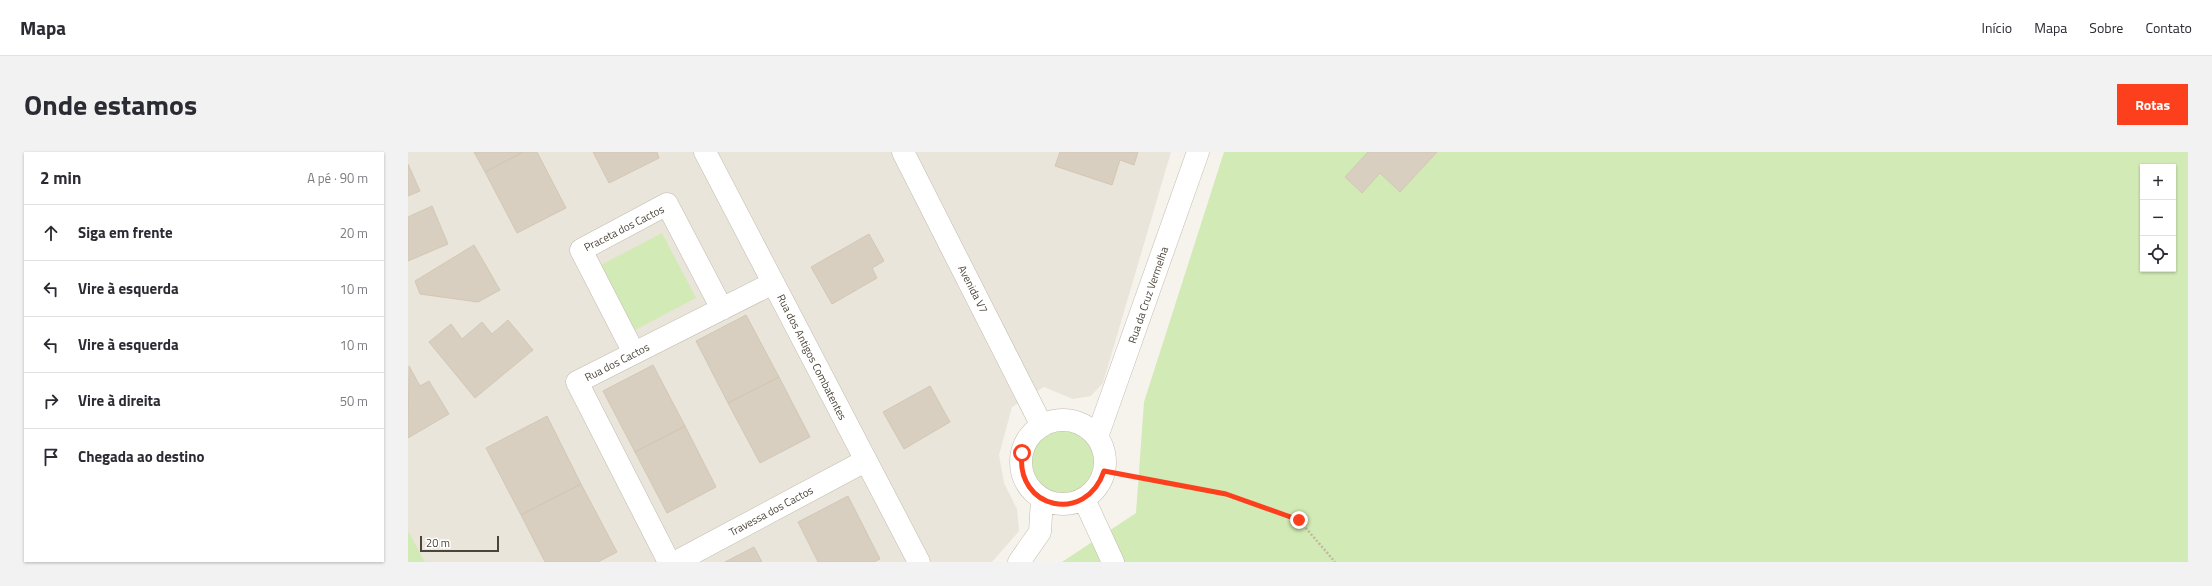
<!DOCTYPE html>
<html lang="pt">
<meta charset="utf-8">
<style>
:root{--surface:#fff;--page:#f2f2f3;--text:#2b2b33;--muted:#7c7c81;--line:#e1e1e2;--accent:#fc3f1d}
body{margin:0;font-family:"Titillium Web",sans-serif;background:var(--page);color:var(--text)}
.controls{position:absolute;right:12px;top:12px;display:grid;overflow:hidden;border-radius:0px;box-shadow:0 1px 3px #0004}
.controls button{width:36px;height:36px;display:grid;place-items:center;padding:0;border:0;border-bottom:1px solid var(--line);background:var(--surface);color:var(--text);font:20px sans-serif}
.scale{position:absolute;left:12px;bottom:10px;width:79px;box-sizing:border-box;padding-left:4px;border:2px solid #4b4439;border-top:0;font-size:11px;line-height:14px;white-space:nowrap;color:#4b4439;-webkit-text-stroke:3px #fff;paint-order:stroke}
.stop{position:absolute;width:12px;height:12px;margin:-9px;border:3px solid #fc3f1d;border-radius:50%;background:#fff}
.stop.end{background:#fc3f1d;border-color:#fff;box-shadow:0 1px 4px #0008}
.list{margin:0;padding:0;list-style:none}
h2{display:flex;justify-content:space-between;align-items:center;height:52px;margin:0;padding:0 16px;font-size:17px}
h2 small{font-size:13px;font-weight:400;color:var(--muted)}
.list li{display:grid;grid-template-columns:26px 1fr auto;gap:12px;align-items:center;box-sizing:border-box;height:56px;padding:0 16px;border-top:1px solid var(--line)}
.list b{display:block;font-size:15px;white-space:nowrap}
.list em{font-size:13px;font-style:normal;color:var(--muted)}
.icon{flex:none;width:22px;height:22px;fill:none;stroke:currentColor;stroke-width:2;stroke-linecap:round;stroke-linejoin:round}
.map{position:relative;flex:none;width:1780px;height:410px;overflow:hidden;border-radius:0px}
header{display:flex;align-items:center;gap:24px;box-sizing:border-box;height:56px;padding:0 20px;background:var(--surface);border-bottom:1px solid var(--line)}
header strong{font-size:19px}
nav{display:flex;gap:22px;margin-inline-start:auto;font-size:14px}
.intro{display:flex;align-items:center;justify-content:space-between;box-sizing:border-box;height:96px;padding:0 24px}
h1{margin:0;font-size:28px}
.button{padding:10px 18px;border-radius:0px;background:var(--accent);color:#fff;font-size:14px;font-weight:700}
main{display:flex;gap:24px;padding:0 24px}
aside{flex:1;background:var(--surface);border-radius:0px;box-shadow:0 1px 3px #0004}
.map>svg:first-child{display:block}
.residential{fill:#eae5da}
.green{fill:#d2eab5;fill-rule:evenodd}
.building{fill:#d8cfc1;stroke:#d3c7b4}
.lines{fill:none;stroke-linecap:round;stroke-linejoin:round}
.minor-casing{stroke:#c2bbae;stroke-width:23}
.path{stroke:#c4b79f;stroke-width:2.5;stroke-dasharray:2 2;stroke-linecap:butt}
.minor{stroke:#fff;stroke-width:22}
.route{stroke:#fc3f1d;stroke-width:5}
.labels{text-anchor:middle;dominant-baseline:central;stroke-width:3.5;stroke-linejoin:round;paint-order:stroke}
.street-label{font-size:11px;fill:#4b4439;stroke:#fff}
</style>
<header>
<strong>Mapa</strong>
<nav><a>Início</a><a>Mapa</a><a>Sobre</a><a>Contato</a></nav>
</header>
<div class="intro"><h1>Onde estamos</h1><a class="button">Rotas</a></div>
<main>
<aside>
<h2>2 min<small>A pé · 90 m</small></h2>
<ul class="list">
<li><svg class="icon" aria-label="ahead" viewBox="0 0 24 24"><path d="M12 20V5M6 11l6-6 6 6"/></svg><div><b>Siga em frente</b></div><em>20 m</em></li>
<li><svg class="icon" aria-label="left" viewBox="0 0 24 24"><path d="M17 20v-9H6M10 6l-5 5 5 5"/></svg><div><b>Vire à esquerda</b></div><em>10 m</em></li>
<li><svg class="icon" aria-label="left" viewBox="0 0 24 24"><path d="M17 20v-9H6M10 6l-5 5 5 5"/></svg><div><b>Vire à esquerda</b></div><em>10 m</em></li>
<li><svg class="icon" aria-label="right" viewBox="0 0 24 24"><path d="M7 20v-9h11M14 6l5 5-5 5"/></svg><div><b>Vire à direita</b></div><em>50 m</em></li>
<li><svg class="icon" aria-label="arrive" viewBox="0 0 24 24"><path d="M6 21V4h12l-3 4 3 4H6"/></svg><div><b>Chegada ao destino</b></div></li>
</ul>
</aside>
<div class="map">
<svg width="1780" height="410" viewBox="0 0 1780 410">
<rect width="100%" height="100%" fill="#f6f3ec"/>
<path class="residential" d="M0,0H763L695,231L683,244L665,247L636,235L604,255L591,303L596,331L609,357L611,379L584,410H0Z"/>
<path class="green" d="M816,0H1780V410H654L728,361L736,250ZM1735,15H1765V117H1735Z
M254,81L288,146L227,178L193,113Z
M623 310a32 32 0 1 1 64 0a32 32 0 1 1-64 0Z
M0,379L17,410H0Z"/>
<path class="building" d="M66,0H115L77,20Z
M115,0H129L158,56L109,81L77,20Z
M185,0H249L251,6L201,31Z
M652,0H730L726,13L712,8L704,33L647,14Z
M960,0H1029L992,40L972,21L954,41L937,25Z
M0,12L12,39L0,44Z
M24,54L40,92L0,109V65Z
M461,82L476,109L464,116L469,126L424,152L403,115Z
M66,93L92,138L70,150L12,142L7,129Z
M338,163L371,225L320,251L288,189Z
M100,168L125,198L67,246L21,190L43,172L54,187L74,170L84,182Z
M245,213L277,274L227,300L195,239Z
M1,214L12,234L21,229L41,262L0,286Z
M371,225L402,285L352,311L320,251Z
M522,234L542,270L496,297L475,260Z
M139,264L173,332L113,363L78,296Z
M277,274L308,335L259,361L227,300Z
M173,332L209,400L190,410H137L113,363Z
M440,344L472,407L466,410H410L390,370Z
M346,395L354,410H317Z"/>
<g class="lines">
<g class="minor-casing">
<path id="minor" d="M297,0L511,410
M495,0L634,274
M226,201L173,98L259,52L314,157
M613 310a42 42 0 1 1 84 0a42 42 0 1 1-84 0Z
M689,285L790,0
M676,347L705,410
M261,410L169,230L365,131
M268,410L457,309
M611,410L632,380L634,347"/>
</g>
<path class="path" d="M696,319L818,342L891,368L927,410"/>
<use href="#minor" class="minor"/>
</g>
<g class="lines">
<path class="route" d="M614,301C607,357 678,373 696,319L818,342L891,368"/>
</g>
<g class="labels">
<g class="street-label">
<text transform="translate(216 76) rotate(-27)">Praceta dos Cactos</text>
<text transform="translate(565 137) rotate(63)">Avenida V7</text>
<text transform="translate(740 143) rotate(-71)">Rua da Cruz Vermelha</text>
<text transform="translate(404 205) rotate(63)">Rua dos Antigos Combatentes</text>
<text transform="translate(209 210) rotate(-27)">Rua dos Cactos</text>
<text transform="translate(363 359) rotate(-28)">Travessa dos Cactos</text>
</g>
</g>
</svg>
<div class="controls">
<button>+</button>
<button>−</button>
<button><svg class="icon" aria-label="locate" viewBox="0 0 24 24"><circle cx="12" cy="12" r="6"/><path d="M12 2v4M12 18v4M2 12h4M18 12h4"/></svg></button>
</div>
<div class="scale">20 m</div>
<div class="stop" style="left:614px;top:301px"></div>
<div class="stop end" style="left:891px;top:368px"></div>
</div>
</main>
